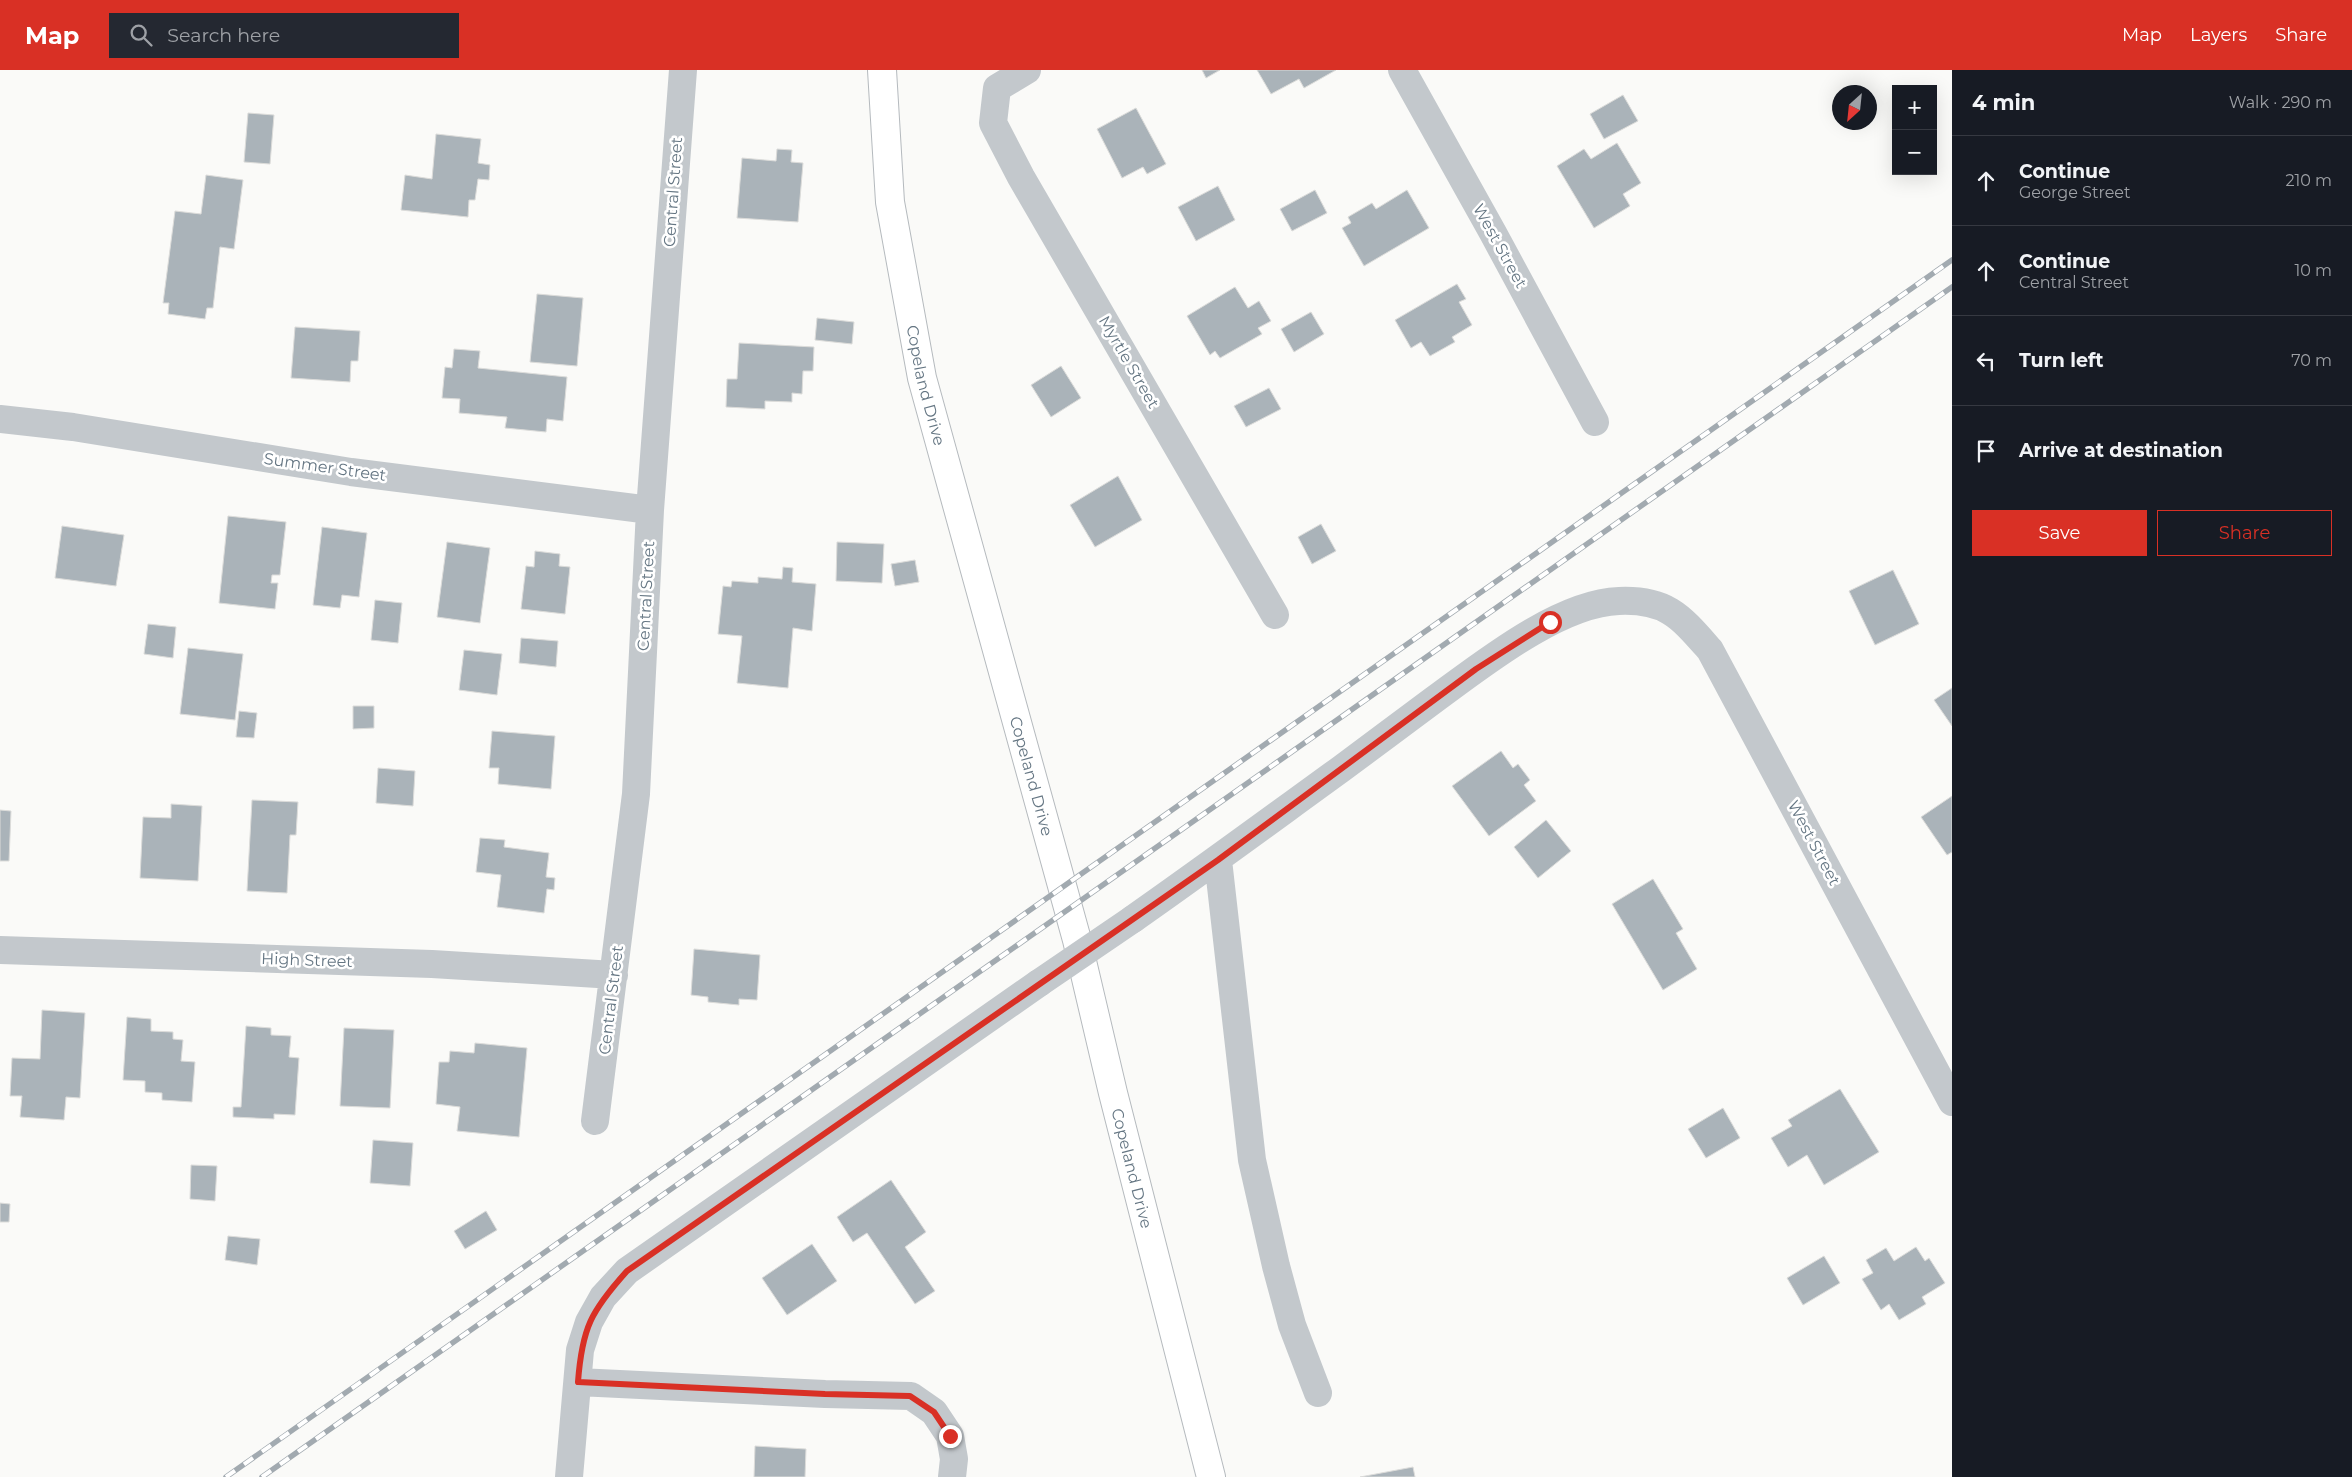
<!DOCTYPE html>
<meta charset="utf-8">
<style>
:root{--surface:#171b24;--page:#242831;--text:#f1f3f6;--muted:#9ea1a6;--line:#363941;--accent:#d93025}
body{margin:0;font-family:Montserrat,sans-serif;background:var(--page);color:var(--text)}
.controls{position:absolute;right:15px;top:15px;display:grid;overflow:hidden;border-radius:0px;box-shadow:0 5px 20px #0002}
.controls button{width:45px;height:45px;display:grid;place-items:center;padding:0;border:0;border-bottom:1px solid var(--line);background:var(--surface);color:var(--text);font:25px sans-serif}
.compass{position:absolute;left:1832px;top:15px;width:45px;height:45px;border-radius:50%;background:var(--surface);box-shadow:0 5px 20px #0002;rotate:207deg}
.stop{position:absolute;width:15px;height:15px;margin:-11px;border:4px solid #d93025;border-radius:50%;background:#fff}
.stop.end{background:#d93025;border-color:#fff;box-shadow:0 1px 5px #0008}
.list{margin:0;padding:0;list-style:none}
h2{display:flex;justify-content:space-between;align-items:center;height:65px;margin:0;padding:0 20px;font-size:21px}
h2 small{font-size:16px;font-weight:400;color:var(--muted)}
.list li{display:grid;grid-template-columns:32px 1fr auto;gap:15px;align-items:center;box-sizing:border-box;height:90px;padding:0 20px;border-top:1px solid var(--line)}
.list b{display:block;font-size:19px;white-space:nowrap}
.list p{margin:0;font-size:16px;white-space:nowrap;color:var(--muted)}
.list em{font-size:16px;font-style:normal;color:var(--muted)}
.actions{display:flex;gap:10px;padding:15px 20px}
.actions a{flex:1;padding:11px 0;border:1px solid var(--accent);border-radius:0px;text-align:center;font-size:18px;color:var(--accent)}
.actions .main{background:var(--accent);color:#fff}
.icon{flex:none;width:28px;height:28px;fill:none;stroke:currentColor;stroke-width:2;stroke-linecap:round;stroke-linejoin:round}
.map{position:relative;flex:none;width:1952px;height:1407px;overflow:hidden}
header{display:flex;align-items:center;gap:30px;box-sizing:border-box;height:70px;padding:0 25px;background:var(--accent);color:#fff}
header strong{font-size:24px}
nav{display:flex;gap:28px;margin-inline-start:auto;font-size:18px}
.search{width:350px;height:45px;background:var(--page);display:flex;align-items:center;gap:12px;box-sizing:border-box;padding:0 18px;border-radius:0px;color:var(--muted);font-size:19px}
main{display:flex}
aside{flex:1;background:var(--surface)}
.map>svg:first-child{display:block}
.building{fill:#aab3b9;stroke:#dcdcda}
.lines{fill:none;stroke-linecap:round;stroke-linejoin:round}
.major-casing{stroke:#b5babe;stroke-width:30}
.minor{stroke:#c3c8cc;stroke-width:28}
.major{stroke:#fff;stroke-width:28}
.rail-casing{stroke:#a2aab0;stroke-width:5.5}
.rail{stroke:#fff;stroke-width:4;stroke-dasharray:11;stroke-linecap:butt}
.minor-bridge{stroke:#c3c8cc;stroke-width:28}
.route{stroke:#d93025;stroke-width:6}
.labels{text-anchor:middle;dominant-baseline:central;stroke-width:5;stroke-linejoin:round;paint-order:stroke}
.street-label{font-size:16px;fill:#657683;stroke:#fff}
</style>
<header>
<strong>Map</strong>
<div class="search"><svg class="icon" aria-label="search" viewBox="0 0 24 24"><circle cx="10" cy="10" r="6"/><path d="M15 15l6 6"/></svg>Search here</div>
<nav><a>Map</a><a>Layers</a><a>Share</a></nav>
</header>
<main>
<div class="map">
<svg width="1952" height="1407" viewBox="0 0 1952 1407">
<rect width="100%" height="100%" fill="#fafaf8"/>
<path class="building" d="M1202,0H1220L1206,8Z
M1257,0H1336L1304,18L1299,9L1271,24Z
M1623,25L1638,51L1604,69L1590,44Z
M1136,38L1166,94L1147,104L1143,97L1122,108L1097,59Z
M248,43L274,45L270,94L244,92Z
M436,64L481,69L478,93L490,95L489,110L478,109L475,130H469L468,147L401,140L405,105L432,109Z
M1617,73L1641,113L1623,124L1630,136L1594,158L1557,96L1584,79L1591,89Z
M777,79L792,80L791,92L803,93L798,152L737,148L742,88L776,91Z
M206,105L243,110L234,179L220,177L213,238H207L205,249L168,244L169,233H163L175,141L201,144Z
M1218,116L1235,150L1196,171L1178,137Z
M1315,120L1327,143L1292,161L1280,139Z
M1407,120L1429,158L1364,196L1342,158L1351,153L1348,147L1372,133L1376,139Z
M1457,214L1466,229L1459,232L1472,255L1452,267L1455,272L1430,286L1421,272L1411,278L1395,250Z
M1235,217L1248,238L1259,231L1271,251L1258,258L1262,264L1220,288L1215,281L1210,285L1187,246Z
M537,224L583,228L577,296L530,292Z
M1311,242L1324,264L1294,282L1281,259Z
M817,248L854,252L852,274L815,270Z
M295,257L360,261L358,291H351L350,312L291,308Z
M739,273L814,277L813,301H803L802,324L792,323V332L765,331V339L726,337L727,309H737Z
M454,279L480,281L478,298L567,307L563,351L547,349L546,362L505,358L507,347L459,343L460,329L442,328L445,297L452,298Z
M1061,296L1081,328L1051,347L1031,315Z
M1269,318L1281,339L1246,357L1234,336Z
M1118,406L1142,450L1095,477L1070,435Z
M228,446L286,452L280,505H272L271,513H278L275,539L219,533Z
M1321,454L1336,481L1312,494L1298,467Z
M62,456L124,465L116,516L55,508Z
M322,457L367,463L359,527L342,525L340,538L313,535Z
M447,472L490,478L480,553L437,547Z
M837,472L884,474L882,513L836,511Z
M535,481L560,484L559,496L570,497L565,544L521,539L526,496L534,497Z
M915,490L919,512L895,516L891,494Z
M783,497L793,498L792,512L816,514L812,561L793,558L788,618L737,613L742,566L718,564L723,516L731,517L732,511L758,513V507L782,509Z
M1893,500L1919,554L1875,575L1849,521Z
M375,530L402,533L398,573L371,570Z
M148,554L176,557L173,588L144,584Z
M521,568L558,571L556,597L519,593Z
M188,578L243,584L235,650L180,644Z
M464,580L502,584L497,625L459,620Z
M1952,618V656L1934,630Z
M353,636H374V658L353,659Z
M239,641L257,643L254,668L236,667Z
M492,661L555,666L551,719L498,714L499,698H489Z
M1501,681L1513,698L1518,694L1530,710L1524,715L1536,731L1489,766L1452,716Z
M378,698L415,701L413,736L376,733Z
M1952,726V782L1947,785L1921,747Z
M252,730L298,732L296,765H290L287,823L247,821Z
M171,734L202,736L198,811L140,808L143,747L171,748Z
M0,740L11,741L9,791H0Z
M1546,750L1571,781L1538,808L1514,777Z
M480,768L505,770L504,777L549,783L546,807L555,808L554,820L547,819L544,843L497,837L501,805L476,802Z
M1653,809L1683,859L1676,863L1697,899L1663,920L1612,834Z
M694,879L760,885L757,930L739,929V935L708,932V927L691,925Z
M42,940L85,943L80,1028L66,1027L64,1050L20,1047L22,1026H10L12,988L40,989Z
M127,947L151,949V961L173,962V969L183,970L181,991L195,992L192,1032L162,1030V1023L145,1022V1011L123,1010Z
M246,956L271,958V965L291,966L289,987L299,988L295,1045L274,1044V1049L233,1047V1037H241Z
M344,958L394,960L390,1038L340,1036Z
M475,973L527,978L519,1067L457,1061L460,1037L436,1034L439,992H449L450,981L474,983Z
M1840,1019L1879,1082L1824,1115L1807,1085L1788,1097L1771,1068L1792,1056L1788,1050Z
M1723,1038L1740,1068L1706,1088L1688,1059Z
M373,1070L413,1073L410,1116L370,1113Z
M191,1095L217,1096L215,1131L190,1129Z
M891,1110L926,1162L905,1177L935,1221L915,1234L867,1163L853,1172L837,1147Z
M0,1133L10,1134L9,1152H0Z
M486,1141L497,1160L465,1179L454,1161Z
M228,1166L260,1169L257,1195L225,1190Z
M812,1174L837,1211L787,1245L762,1208Z
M1916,1177L1925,1191L1929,1188L1945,1213L1922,1227L1926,1234L1899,1250L1889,1234L1881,1240L1862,1209L1873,1203L1866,1190L1886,1178L1894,1191Z
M1824,1186L1840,1213L1803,1235L1787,1208Z
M755,1376L806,1379L805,1407H754Z
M1413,1397L1415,1407H1360Z"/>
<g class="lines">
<g class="major-casing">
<g id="major">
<path id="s1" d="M882,0L890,132L922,308L1077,870L1113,1023L1211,1407"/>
</g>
</g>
<path class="minor" d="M1027,0L997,18L993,53L1021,107L1275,545
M1402,0L1493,163L1595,352
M0,349L73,357L351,402L650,440
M1218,790L1252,1090L1276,1196L1292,1255L1318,1323
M1133,849C1203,800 1272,749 1341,699C1372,676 1404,652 1435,629C1483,594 1559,533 1619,531C1667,529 1681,547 1710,580L1952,1032
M0,880L432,894L614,905
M595,1051L636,724L650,440L683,0
M578,1312L825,1324L911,1326L934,1342L950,1366L954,1389L952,1407
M569,1407L580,1280L589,1252L603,1227L627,1201L1039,913"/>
<use href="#major" class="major"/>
<g class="rail-casing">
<path id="rail" d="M226,1407L1952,190
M262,1407L1952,217"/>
</g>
<use href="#rail" class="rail"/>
<path class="minor-bridge" d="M1039,913L1133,849"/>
</g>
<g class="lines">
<path class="route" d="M950,1366L934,1342L910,1326L825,1324L578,1312C582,1258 591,1241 627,1201L1218,790L1476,599L1550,552"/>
</g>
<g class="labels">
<g class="street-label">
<text transform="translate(673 122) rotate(-86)">Central Street</text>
<text transform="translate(1500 176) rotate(61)">West Street</text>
<text transform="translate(1129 292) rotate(60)">Myrtle Street</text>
<text stroke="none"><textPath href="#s1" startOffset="319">Copeland Drive</textPath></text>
<text transform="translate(325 397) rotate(8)">Summer Street</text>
<text transform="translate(646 526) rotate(-87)">Central Street</text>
<text stroke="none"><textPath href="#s1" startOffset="724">Copeland Drive</textPath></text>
<text transform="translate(1814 773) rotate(62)">West Street</text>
<text transform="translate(307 890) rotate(2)">High Street</text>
<text transform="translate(611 930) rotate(-83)">Central Street</text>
<text stroke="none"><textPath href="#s1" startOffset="1129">Copeland Drive</textPath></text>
</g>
</g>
</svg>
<div class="controls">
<button>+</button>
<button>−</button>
</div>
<svg class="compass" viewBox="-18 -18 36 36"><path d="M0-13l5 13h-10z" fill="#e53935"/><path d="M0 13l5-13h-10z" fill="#9ea1a6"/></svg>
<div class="stop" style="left:1550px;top:552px"></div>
<div class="stop end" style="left:950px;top:1366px"></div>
</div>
<aside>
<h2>4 min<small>Walk · 290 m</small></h2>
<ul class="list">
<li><svg class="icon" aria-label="ahead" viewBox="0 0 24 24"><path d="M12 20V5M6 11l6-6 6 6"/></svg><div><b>Continue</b><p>George Street</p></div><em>210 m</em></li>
<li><svg class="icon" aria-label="ahead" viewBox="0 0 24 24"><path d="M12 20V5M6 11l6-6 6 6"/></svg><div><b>Continue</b><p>Central Street</p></div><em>10 m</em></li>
<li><svg class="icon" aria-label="left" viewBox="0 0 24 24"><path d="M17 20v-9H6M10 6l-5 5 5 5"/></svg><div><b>Turn left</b></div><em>70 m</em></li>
<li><svg class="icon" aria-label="arrive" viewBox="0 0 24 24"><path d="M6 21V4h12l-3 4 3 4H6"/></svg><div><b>Arrive at destination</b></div></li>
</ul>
<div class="actions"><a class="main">Save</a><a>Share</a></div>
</aside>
</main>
